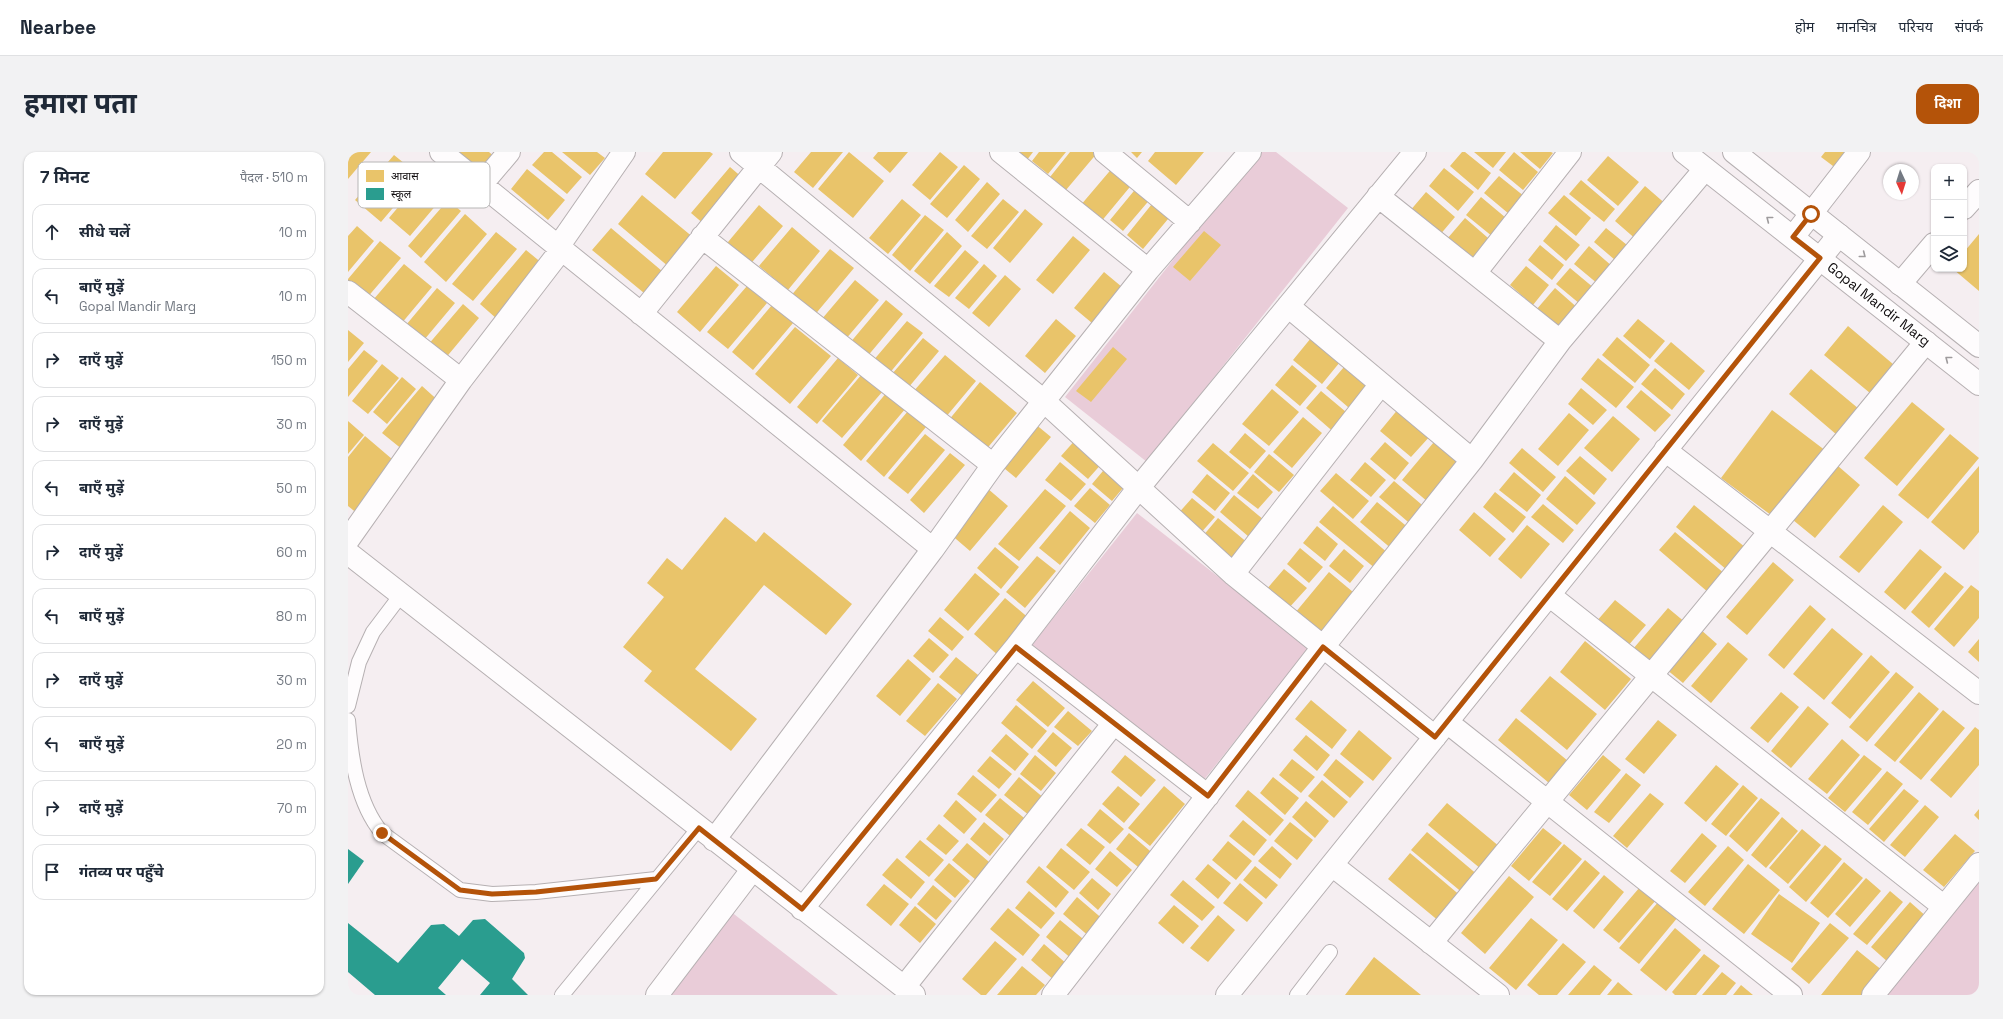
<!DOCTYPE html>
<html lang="hi">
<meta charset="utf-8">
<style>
:root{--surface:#fff;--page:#f2f2f3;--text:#1f2937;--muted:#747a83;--line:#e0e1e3;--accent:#b45309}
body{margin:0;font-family:"Space Grotesk","Noto Sans Devanagari",sans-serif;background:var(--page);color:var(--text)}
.controls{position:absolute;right:12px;top:12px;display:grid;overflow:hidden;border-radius:8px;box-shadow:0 1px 3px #0004}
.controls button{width:36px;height:36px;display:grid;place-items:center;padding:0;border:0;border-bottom:1px solid var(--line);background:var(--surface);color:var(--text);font:20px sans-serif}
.compass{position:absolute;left:1535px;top:12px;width:36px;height:36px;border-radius:50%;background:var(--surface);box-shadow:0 1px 3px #0004;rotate:176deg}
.stop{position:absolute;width:12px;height:12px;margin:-9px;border:3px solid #b45309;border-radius:50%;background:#fff}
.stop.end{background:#b45309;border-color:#fff;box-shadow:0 1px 4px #0008}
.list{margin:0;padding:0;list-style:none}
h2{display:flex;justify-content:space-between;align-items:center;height:52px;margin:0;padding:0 16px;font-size:17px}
h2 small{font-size:13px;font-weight:400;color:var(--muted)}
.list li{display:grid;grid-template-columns:26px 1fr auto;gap:12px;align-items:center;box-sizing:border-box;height:56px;margin:0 8px 8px;padding:0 8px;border:1px solid var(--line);border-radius:12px}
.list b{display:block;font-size:15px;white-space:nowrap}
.list p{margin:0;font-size:13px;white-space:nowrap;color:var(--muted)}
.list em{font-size:13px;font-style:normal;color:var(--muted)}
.icon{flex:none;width:22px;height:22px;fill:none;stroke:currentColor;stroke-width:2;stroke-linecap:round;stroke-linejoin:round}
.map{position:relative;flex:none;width:1631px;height:843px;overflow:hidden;border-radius:12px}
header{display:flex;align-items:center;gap:24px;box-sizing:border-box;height:56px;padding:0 20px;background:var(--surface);border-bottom:1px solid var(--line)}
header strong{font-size:19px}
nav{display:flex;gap:22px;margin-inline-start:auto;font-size:14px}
.intro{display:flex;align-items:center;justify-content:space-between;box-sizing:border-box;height:96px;padding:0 24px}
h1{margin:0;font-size:28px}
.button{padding:10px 18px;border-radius:12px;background:var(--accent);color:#fff;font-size:14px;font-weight:700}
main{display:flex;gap:24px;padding:0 24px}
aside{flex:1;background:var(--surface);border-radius:12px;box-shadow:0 1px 3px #0004}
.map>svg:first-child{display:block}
.green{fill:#e9ccd8}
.homes{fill:#e9c46a}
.schools{fill:#2a9d8f}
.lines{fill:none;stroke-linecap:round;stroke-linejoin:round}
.service-casing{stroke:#b6b0b2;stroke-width:16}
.minor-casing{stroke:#b6b0b2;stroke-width:24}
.tertiary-casing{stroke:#b6b0b2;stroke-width:24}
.service{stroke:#fefcfd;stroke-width:14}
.minor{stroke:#fefcfd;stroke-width:22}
.tertiary{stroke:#fefcfd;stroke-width:22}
.oneway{stroke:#9e9b9d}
.route{stroke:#b45309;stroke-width:5}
.labels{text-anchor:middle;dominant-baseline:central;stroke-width:4;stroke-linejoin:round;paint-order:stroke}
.street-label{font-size:14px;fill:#0e0a0c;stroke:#fff}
.key{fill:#fff;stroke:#b7b6b6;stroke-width:1}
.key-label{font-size:11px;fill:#0e0a0c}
</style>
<header>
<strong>Nearbee</strong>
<nav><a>होम</a><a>मानचित्र</a><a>परिचय</a><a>संपर्क</a></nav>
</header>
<div class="intro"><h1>हमारा पता</h1><a class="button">दिशा</a></div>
<main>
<aside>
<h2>7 मिनट<small>पैदल · 510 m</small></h2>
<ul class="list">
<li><svg class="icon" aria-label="ahead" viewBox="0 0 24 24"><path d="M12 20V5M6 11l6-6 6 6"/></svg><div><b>सीधे चलें</b></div><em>10 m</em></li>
<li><svg class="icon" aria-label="left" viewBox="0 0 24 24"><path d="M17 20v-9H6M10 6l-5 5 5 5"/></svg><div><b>बाएँ मुड़ें</b><p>Gopal Mandir Marg</p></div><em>10 m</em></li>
<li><svg class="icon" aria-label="right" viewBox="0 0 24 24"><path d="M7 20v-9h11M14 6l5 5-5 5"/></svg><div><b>दाएँ मुड़ें</b></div><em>150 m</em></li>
<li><svg class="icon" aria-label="right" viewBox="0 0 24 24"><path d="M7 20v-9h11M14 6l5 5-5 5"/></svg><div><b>दाएँ मुड़ें</b></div><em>30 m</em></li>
<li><svg class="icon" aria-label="left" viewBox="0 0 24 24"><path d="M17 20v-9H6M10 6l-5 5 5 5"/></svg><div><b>बाएँ मुड़ें</b></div><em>50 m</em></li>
<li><svg class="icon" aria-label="right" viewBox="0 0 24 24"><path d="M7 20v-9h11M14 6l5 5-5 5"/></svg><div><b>दाएँ मुड़ें</b></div><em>60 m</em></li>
<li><svg class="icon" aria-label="left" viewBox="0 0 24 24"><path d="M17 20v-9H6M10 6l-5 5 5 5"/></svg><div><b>बाएँ मुड़ें</b></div><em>80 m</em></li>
<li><svg class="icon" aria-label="right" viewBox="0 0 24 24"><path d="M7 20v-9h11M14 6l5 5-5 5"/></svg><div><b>दाएँ मुड़ें</b></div><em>30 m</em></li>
<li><svg class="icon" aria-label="left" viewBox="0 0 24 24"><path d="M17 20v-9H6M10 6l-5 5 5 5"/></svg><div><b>बाएँ मुड़ें</b></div><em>20 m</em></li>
<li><svg class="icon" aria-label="right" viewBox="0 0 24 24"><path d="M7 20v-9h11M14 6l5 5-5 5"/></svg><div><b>दाएँ मुड़ें</b></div><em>70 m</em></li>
<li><svg class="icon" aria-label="arrive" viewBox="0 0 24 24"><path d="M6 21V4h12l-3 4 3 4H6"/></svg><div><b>गंतव्य पर पहुँचे</b></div></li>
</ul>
</aside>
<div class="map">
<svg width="1631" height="843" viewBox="0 0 1631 843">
<rect width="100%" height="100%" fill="#f5eef1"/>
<path class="green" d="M910,0H928L1000,56L799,310L717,245Z
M789,361L961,496L855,629L683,494Z
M1631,710V843H1524Z
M373,752L490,843H301Z"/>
<path class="homes" d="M0,0H23L0,27Z
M103,0H141L149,7L134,25Z
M196,0H204L234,25L219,42L184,13Z
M214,0H249L257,6L242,23Z
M315,0H362L365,2L327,47L297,22Z
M463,0H495L465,36L446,20Z
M501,0L536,29L505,66L470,37Z
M530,0H560L542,21L525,6Z
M592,0L610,15L582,48L564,33Z
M670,0H685L679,8Z
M691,0H718L700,22L684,9Z
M722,0H750L718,38L702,25Z
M783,0H794L789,6Z
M807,0H856L828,33L800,9Z
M1114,0H1117L1143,21L1130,38L1102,14Z
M1126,0H1158L1145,16Z
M1166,0L1190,20L1175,38L1151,18Z
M1172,0H1203L1205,1L1192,17Z
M1477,0H1503L1489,17L1473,5Z
M46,3L72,24L33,70L7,48Z
M1260,4L1291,30L1270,54L1239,28Z
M616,13L632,27L599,66L582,52Z
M766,14L786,30L752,71L732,54Z
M382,15L396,27L357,73L343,61Z
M1096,16L1126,40L1110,59L1081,34Z
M179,17L217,48L200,68L163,37Z
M1151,24L1182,49L1167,67L1136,41Z
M73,28L95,45L62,84L41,66Z
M1233,28L1267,57L1256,70L1221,42Z
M639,30L652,42L620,80L607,68Z
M790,34L804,45L775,79L762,68Z
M1297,34L1320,54L1290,89L1267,69Z
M1078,40L1107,65L1091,84L1061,60Z
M294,43L346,86L321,115L270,72Z
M1216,43L1243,66L1228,84L1200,61Z
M1133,45L1164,71L1150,89L1118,63Z
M554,47L573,63L540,102L521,86Z
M655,47L671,60L639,97L623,84Z
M808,47L825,61L795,97L779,83Z
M100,48L113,59L73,106L60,94Z
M411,53L435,74L399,116L375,96Z
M677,57L695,72L662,111L645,96Z
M117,62L139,82L98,130L76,110Z
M577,63L596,78L562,119L544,103Z
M1117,66L1147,92L1129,112L1099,87Z
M1208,73L1232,93L1218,109L1195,89Z
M9,74L26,89L0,120V84Z
M444,75L472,99L440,138L411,114Z
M263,76L314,119L296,141L244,98Z
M1258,76L1279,93L1267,108L1246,90Z
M856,79L873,93L842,129L825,115Z
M148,80L169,97L125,149L104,132Z
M599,80L614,94L582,132L566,119Z
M1631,82V139L1605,117H1616V100Z
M725,84L742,98L705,142L688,128Z
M32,89L53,106L18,147L0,132V127Z
M1192,93L1216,113L1204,128L1180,108Z
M1241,94L1265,115L1250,132L1226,112Z
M482,97L506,116L465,165L442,145Z
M178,98L195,112L149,167L132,152Z
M617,98L631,110L601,145L586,134Z
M56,112L84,135L53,172L25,148Z
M636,112L649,124L621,157L607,146Z
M368,114L391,133L352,180L329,160Z
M1178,114L1201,133L1185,153L1162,133Z
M1222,116L1246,136L1232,152L1208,132Z
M756,120L774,135L744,171L726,156Z
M657,123L673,137L641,175L624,161Z
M507,128L531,148L497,188L473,168Z
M399,134L419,151L380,197L359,180Z
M89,136L107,151L76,188L58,173Z
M1207,136L1232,158L1214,179L1188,158Z
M430,146L451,164L405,218L384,200Z
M538,148L555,162L518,206L501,192Z
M115,152L131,166L96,208L79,194Z
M708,167L728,184L697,221L677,204Z
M1290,167L1317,189L1302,207L1275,184Z
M559,169L575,181L540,223L524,210Z
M1500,174L1552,218L1528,246L1476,203Z
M447,175L483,204L442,252L407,222Z
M0,178L16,191L0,210Z
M1269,185L1302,213L1287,231L1254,203Z
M575,186L591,199L560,236L544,222Z
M963,186L992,210L974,232L945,208Z
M1323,190L1357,219L1341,238L1306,209Z
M765,195L779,207L743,250L728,239Z
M16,198L30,209L0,245V217Z
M597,203L628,229L597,266L565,240Z
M490,206L510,223L469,272L449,255Z
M1250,206L1286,235L1268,256L1233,227Z
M34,212L51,226L20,262L4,249Z
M944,213L969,234L952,254L927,233Z
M996,215L1026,240L1008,262L978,236Z
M1307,216L1337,242L1324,258L1293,232Z
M1463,217L1511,257L1489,283L1441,242Z
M514,222L535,239L494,286L474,269Z
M54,225L68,237L39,272L25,260Z
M632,230L669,261L636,300L600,269Z
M74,234L94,252L55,298L34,281Z
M1233,236L1259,258L1245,273L1220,252Z
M924,237L951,260L921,294L894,272Z
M1293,238L1323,263L1307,280L1278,255Z
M973,239L1004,265L989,283L958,256Z
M539,240L558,256L513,309L495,293Z
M1564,250L1597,277L1549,334L1516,306Z
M1051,256L1083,283L1063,305L1032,279Z
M1424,258L1478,299L1427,366L1373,326Z
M560,259L578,275L536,325L518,309Z
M1221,261L1241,278L1210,314L1190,297Z
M1265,264L1292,287L1264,320L1236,296Z
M955,265L974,281L944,316L925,300Z
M0,269L16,283L0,302Z
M686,271L703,285L668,326L651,312Z
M897,281L918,299L902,317L881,300Z
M577,282L597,298L560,342L540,326Z
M1602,282L1631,306L1580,367L1550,343Z
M17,284L51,313L10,362L0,354V305Z
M729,286L756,309L740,327L713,304Z
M1037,290L1061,311L1047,328L1022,307Z
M1086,290L1112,312L1080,350L1054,328Z
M865,291L901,321L885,339L849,309Z
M1174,296L1208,325L1195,340L1161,311Z
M602,301L617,313L576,361L562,348Z
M921,302L946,323L931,340L906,320Z
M1232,304L1259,327L1246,343L1218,319Z
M712,310L738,332L723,349L697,328Z
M1017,310L1038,328L1023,345L1002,328Z
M760,313L780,330L764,349L744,332Z
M1490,314L1512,333L1467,386L1445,368Z
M1631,314V380L1616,398L1583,370Z
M1166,320L1193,343L1179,360L1151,338Z
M988,321L1021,349L1005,367L972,339Z
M859,322L882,341L867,359L844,340Z
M905,322L925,340L910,357L889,341Z
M1217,324L1248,351L1229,373L1198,347Z
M1046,329L1080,358L1066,375L1031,345Z
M639,336L660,354L622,399L601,381Z
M742,336L762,353L747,371L726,354Z
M697,337L718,354L671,409L650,392Z
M1147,340L1178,365L1165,381L1135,355Z
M886,343L916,368L901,385L872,360Z
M844,346L867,365L851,383L828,364Z
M1029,350L1062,377L1045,398L1012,370Z
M1195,352L1226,378L1215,391L1183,365Z
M1346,353L1398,396L1379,418L1328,375Z
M1535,353L1555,370L1511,421L1491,405Z
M985,354L1041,402L1028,417L971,370Z
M722,359L742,376L712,413L691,396Z
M1126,360L1158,387L1142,405L1111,378Z
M377,365L408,390L416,380L504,452L478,483L416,433L347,517L409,567L383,599L296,529L304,519L275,495L316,445L299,431L319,406L334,418Z
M870,366L901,392L885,411L854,385Z
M1179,373L1202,392L1173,427L1150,407Z
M969,374L990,392L977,409L955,391Z
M1327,380L1377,422L1361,441L1311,398Z
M647,395L671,415L653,437L629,416Z
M952,396L975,415L961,431L939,412Z
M996,397L1016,414L1002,431L981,414Z
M1572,397L1594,415L1557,458L1536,440Z
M689,404L708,419L677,456L658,440Z
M1425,410L1446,428L1399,483L1378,465Z
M936,417L959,436L940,457L918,438Z
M981,420L1011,445L977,486L947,461Z
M1597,420L1616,435L1581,476L1563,460Z
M627,421L652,442L620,479L596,458Z
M1623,433L1631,439V466L1606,495L1586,477Z
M657,446L683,468L652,505L626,482Z
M1267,448L1298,473L1279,495L1248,470Z
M1462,453L1478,467L1436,517L1420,503Z
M1320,456L1338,471L1304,512L1285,497Z
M592,465L616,485L604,499L580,479Z
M1484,476L1515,502L1476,548L1445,522Z
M1352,477L1369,492L1335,531L1318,517Z
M581,486L601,503L585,521L565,504Z
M1631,487V510L1620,500Z
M1237,489L1283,527L1257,558L1212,520Z
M1380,490L1400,507L1363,551L1343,534Z
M1523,503L1542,520L1502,567L1483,551Z
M608,505L635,527L618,547L591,525Z
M560,507L583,527L552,564L528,544Z
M1548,520L1566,535L1519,590L1501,575Z
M1202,524L1249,562L1219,598L1172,559Z
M685,529L717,556L700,575L668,548Z
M590,531L609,547L577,584L558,569Z
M1433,540L1451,555L1420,591L1402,576Z
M1571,540L1591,557L1547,610L1526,593Z
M963,548L999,578L984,597L947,567Z
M668,553L699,579L684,597L653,571Z
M1460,554L1481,572L1443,616L1423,599Z
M1595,558L1617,576L1573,628L1551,610Z
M720,559L744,579L730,594L706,575Z
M1168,566L1220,609L1201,631L1150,588Z
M1310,568L1329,583L1296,622L1277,607Z
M1627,575L1631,578V613L1603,646L1582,628Z
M1011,578L1044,606L1025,629L992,602Z
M705,580L724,596L708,615L689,599Z
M658,582L681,602L667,619L643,599Z
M958,583L982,603L969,619L945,598Z
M1494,587L1512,603L1479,642L1460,627Z
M687,603L708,621L693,639L672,622Z
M777,603L808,628L793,645L763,620Z
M1255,603L1273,618L1239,658L1221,643Z
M1516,603L1534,617L1497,660L1480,646Z
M642,604L664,622L651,637L629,619Z
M944,607L967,625L953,641L931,623Z
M988,607L1016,630L1002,646L975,623Z
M1368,613L1391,632L1358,670L1336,651Z
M1539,619L1555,632L1520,673L1504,660Z
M1278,621L1293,633L1261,671L1246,660Z
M625,623L649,643L633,661L609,642Z
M671,625L697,647L682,664L656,643Z
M925,625L951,646L937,663L912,641Z
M974,628L1000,650L986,666L960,644Z
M1395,633L1410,646L1378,684L1363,672Z
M770,634L792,652L776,671L754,652Z
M816,634L837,652L802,694L780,676Z
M1556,637L1571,649L1536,690L1521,677Z
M900,638L936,668L922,684L887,654Z
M1302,641L1316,652L1279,696L1265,684Z
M652,646L681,670L667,688L637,663Z
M1413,646L1432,661L1399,700L1381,684Z
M608,648L629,667L616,682L595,664Z
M958,649L981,669L967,686L944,665Z
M1099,651L1152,695L1133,717L1080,673Z
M1577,653L1591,665L1557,705L1542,693Z
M752,657L776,677L762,692L739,673Z
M1631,657V668L1626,663Z
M1434,665L1450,679L1418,716L1403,703Z
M895,668L919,688L906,704L881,684Z
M636,670L656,687L642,704L622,687Z
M942,670L965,688L949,708L926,689Z
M591,672L611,689L598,703L578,687Z
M733,676L757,695L742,713L718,693Z
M1195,676L1214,691L1181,729L1163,714Z
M1454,677L1473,693L1440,732L1421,716Z
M1079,680L1131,724L1116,742L1063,698Z
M781,681L808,704L795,719L768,697Z
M1354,681L1369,694L1337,731L1322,719Z
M1607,682L1627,699L1596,735L1575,718Z
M572,688L596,708L581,725L557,705Z
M880,689L904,709L888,728L864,708Z
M619,691L648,716L634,733L604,708Z
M1216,692L1234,707L1202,744L1184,730Z
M1477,693L1494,707L1458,750L1441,735Z
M924,694L944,712L932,727L910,709Z
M1380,694L1396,708L1357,754L1340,740Z
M713,696L742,720L726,738L698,715Z
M762,699L784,718L769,735L747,717Z
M1062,701L1114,745L1092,770L1040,727Z
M549,706L577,730L563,747L534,723Z
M1237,708L1252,721L1219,759L1204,747Z
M1496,710L1515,726L1480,766L1462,751Z
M601,711L622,729L607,746L586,728Z
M860,712L883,731L870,747L847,727Z
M1400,712L1432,738L1396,782L1364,757Z
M691,714L721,740L708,756L678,730Z
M907,714L930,733L918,747L895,728Z
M1256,723L1276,740L1246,777L1225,759Z
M1161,724L1186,745L1137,802L1113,781Z
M744,726L763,742L750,758L731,741Z
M1518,726L1533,739L1502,775L1487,762Z
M835,728L867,755L854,769L822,743Z
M892,731L915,751L899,770L875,751Z
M536,732L561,752L543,774L518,753Z
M585,733L604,749L588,768L569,752Z
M1292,735L1308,748L1271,791L1255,778Z
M681,739L707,761L693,777L667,756Z
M1542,739L1555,750L1519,793L1505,782Z
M1431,742L1472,771L1444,811L1403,782Z
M729,745L757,769L743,786L715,762Z
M1311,749L1330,765L1291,812L1271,796Z
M1562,750L1580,766L1541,811L1523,795Z
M826,753L851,774L835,792L810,771Z
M567,754L588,772L572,791L551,773Z
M660,756L692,783L675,804L642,777Z
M870,763L887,778L860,810L842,796Z
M1183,766L1210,788L1168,838L1141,816Z
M712,768L740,791L725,808L698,785Z
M1482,771L1501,786L1461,832L1443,817Z
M1327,776L1353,798L1318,839L1292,818Z
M647,789L669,807L638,843H633L614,827Z
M1215,791L1238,810L1209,843H1191L1179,833Z
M696,792L720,813L707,829L683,808Z
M1509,798L1535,819L1516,843H1473Z
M1356,802L1372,814L1348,843H1327L1324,840Z
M1026,805L1073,843H997Z
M1246,813L1264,828L1252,843H1220Z
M674,814L697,833L688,843H649Z
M1374,820L1388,831L1378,843H1354Z
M1270,830L1285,843H1259Z
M1393,833L1405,843H1385Z"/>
<path class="schools" d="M0,697L16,709L0,732Z
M137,767L176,801L177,806L164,827L180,843H132L142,831L114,807L90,836L98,843H27L0,820V771L50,811L83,773L96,772L111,784L125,768Z"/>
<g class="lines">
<g class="service-casing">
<path id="service" d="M0,554L11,510L25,480L53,443
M0,568C3,605 9,651 34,681L112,738L144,742L188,740L308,727
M214,843L351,676
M949,843L982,800"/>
</g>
<g class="minor-casing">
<path id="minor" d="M93,0L585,397L366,688
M393,0L697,250L885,422L1087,585
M653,0L800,118
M757,0L842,70
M133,33L161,0
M1030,44L1212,189
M1616,56L1631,39
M354,85L645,313
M1445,85L1511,0
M210,95L276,0
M1127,121L1222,0
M1552,132L1586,92
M0,140L113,228
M940,154L1124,308
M293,162L423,0
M1317,298L1631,541
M0,388L113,228L213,98
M585,397L645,313L800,118L902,0
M0,401L566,843
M885,422L1033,232
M1201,443L1595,754
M668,495L860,644
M1099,570L1443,843
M984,713L1150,843
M454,757L668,495L792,334L1067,0
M1083,791L1578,190
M556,835L766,571
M309,843L404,718
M705,843L975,495L1124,308L1212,189L1357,17
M879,843L1491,83
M1525,843L1631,712"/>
</g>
<g class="tertiary-casing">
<path id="tertiary" d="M1336,0L1631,232
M1386,0L1631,194"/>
</g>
<use href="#service" class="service"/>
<use href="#minor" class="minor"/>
<use href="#tertiary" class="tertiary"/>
</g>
<defs><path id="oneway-chevron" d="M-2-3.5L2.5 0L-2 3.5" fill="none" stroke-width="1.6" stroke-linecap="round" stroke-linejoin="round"/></defs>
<g class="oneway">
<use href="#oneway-chevron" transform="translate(1421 67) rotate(-142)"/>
<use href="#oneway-chevron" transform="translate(1515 103) rotate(38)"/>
<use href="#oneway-chevron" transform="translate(1600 207) rotate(-142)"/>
</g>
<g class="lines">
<path class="route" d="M34,681L112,738L144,742L188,740L308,727L351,676L454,757L668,495L860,644L975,495L1087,585L1472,106L1445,85L1463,62"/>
</g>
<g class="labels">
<g class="street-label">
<text transform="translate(1531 152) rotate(38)">Gopal Mandir Marg</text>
</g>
</g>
<rect x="10" y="10" width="132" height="46" rx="6" class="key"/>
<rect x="18" y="18" width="18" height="12" fill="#e9c46a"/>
<rect x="18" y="36" width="18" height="12" fill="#2a9d8f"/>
<g class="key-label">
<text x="43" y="28">आवास</text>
<text x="43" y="46">स्कूल</text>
</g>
</svg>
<div class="controls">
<button>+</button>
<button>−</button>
<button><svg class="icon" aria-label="layers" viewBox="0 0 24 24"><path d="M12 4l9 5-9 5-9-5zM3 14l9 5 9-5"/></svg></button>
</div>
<svg class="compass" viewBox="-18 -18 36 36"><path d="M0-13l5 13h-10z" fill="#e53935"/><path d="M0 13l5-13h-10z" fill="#747a83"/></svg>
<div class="stop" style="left:1463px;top:62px"></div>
<div class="stop end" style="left:34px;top:681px"></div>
</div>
</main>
